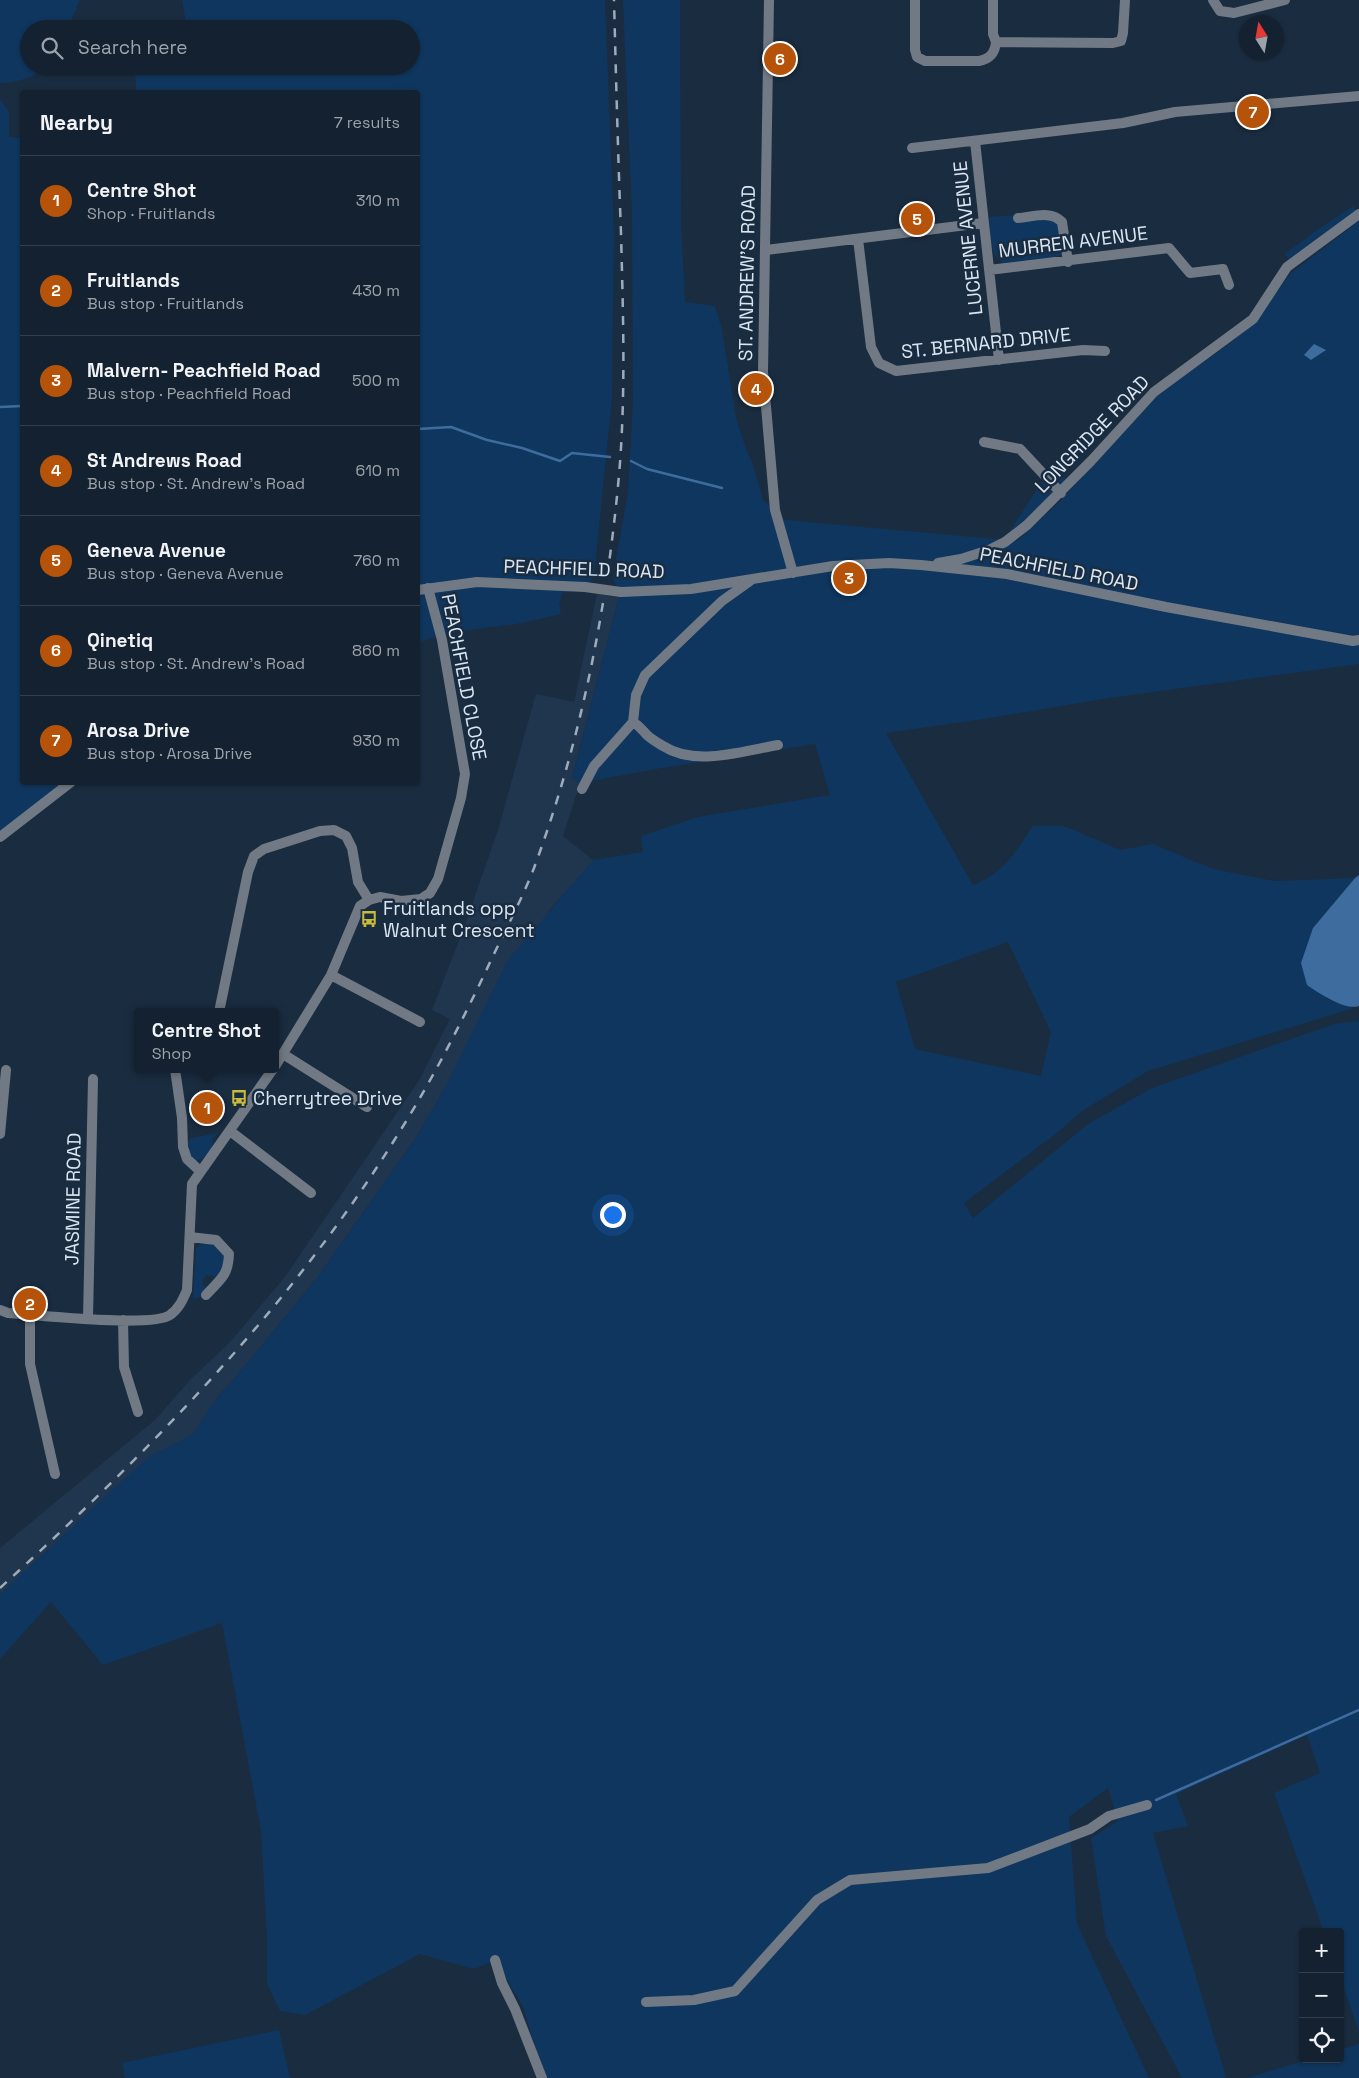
<!DOCTYPE html>
<meta charset="utf-8">
<style>
:root{--surface:#142130;--page:#1d2938;--text:#f1f3f6;--muted:#9da3ab;--line:#333e4c;--accent:#b45309}
body{margin:0;font-family:"Space Grotesk",sans-serif;background:var(--page);color:var(--text)}
.controls{position:absolute;right:15px;bottom:15px;display:grid;overflow:hidden;border-radius:5px;box-shadow:0 1px 4px #0004}
.controls button{width:45px;height:45px;display:grid;place-items:center;padding:0;border:0;border-bottom:1px solid var(--line);background:var(--surface);color:var(--text);font:25px sans-serif}
.compass{position:absolute;left:1239px;top:15px;width:45px;height:45px;border-radius:50%;background:var(--surface);box-shadow:0 1px 4px #0004;rotate:349deg}
.you{position:absolute;left:612px;top:1214px;width:18px;height:18px;margin:-12px;border:4px solid #fff;border-radius:50%;background:#1a73e8;box-shadow:0 0 0 8px #1a73e833}
.badge{display:grid;place-items:center;width:32px;height:32px;border-radius:50%;background:var(--accent);color:#fff;font-size:16px;font-weight:700}
.pin{position:absolute;translate:-50% -50%;border:2px solid #fff;box-shadow:0 1px 5px #0006}
.popup{position:absolute;left:134px;top:1008px;width:145px;height:65px;box-sizing:border-box;display:grid;place-content:center;border-radius:5px;background:var(--surface);filter:drop-shadow(0 1px 4px #0005);font-size:16px;white-space:nowrap;color:var(--muted)}
.popup b{font-size:19px;color:var(--text)}
.popup::after{content:'';position:absolute;left:50%;top:100%;margin-left:-10px;border:10px solid transparent;border-top-color:var(--surface)}
.list{margin:0;padding:0;list-style:none}
h2{display:flex;justify-content:space-between;align-items:center;height:65px;margin:0;padding:0 20px;font-size:21px}
h2 small{font-size:16px;font-weight:400;color:var(--muted)}
.list li{display:grid;grid-template-columns:32px 1fr auto;gap:15px;align-items:center;box-sizing:border-box;height:90px;padding:0 20px;border-top:1px solid var(--line)}
.list b{display:block;font-size:19px;white-space:nowrap}
.list p{margin:0;font-size:16px;white-space:nowrap;color:var(--muted)}
.list em{font-size:16px;font-style:normal;color:var(--muted)}
.icon{flex:none;width:28px;height:28px;fill:none;stroke:currentColor;stroke-width:2;stroke-linecap:round;stroke-linejoin:round}
.map{position:relative;flex:none;width:1359px;height:2078px;overflow:hidden}
.search{position:absolute;background:var(--surface);box-shadow:0 1px 4px #0004;left:20px;top:20px;width:400px;height:55px;display:flex;align-items:center;gap:12px;box-sizing:border-box;padding:0 18px;border-radius:28px;color:var(--muted);font-size:19px}
.panel{position:absolute;background:var(--surface);box-shadow:0 1px 4px #0004;left:20px;top:90px;width:400px;height:695px;border-radius:5px}
.map>svg:first-child{display:block}
.built{fill:#20364f}
.green{fill:#0f365e;fill-rule:evenodd}
.water{fill:#3e6c9f}
.lines{fill:none;stroke-linecap:round;stroke-linejoin:round}
.stream{stroke:#3e6c9f;stroke-width:2.5}
.minor{stroke:#717a84;stroke-width:10}
.tertiary{stroke:#717a84;stroke-width:10}
.rail{stroke:#9eabba;stroke-width:2.5;stroke-dasharray:9 9;stroke-linecap:butt}
.tertiary-bridge{stroke:#717a84;stroke-width:10}
.labels{text-anchor:middle;dominant-baseline:central;stroke-width:5;stroke-linejoin:round;paint-order:stroke}
.street-label{font-size:19px;fill:#dbe6f3;stroke:#1a2c40}
.poi-label{font-size:19px;fill:#dbe6f3;stroke:#1a2c40;text-anchor:start}
</style>
<div class="map">
<svg width="1359" height="2078" viewBox="0 0 1359 2078">
<rect width="100%" height="100%" fill="#1a2c40"/>
<path class="built" d="M597,594L619,597L572,778L580,783L563,836L593,860L592,863L551,908L415,1139L317,1278L244,1367L217,1398L192,1435L0,1607V1548L155,1420L190,1380L230,1342L285,1277L420,1079L450,1019L432,1010L463,930L498,830L536,694L574,702Z"/>
<path class="green" d="M0,0H80L67,29H29V66H45C35,78 16,83 0,83Z
M182,0H605L614,233L612,399L594,576L583,592L574,591L562,593L559,604L561,614L522,623L455,632L418,642V92H136L135,66H411V29H187Z
M623,0H680L681,223L685,302L715,306L722,329L736,418L745,446L754,468L763,500L785,520L1017,541L1060,501L1159,394L1226,346L1254,323L1290,274L1359,221V664L1109,698L990,718L886,733L973,885C1004,873 1015,852 1033,826H1064L1120,850L1153,844L1213,869L1275,881L1355,878L1313,928L1327,999L1354,1008L1148,1071L1082,1111L1058,1132L964,1203L973,1218L1088,1124L1152,1088L1334,1024L1359,1021V2031L1340,1978V1932H1324L1274,1793L1320,1773L1307,1735L1176,1794L1188,1826L1153,1833L1226,2077L1223,2078H1182L1106,1936L1091,1838L1118,1821L1108,1788L1069,1817L1077,1924L1149,2078H545L523,2007L495,1960L474,1969L420,1954L305,2015L280,2011L267,1984V1939L261,1831L222,1623L103,1665L51,1602L0,1659V1594L148,1457L192,1435L217,1398L244,1367L317,1278L415,1139L446,1086L507,961L593,860L643,852L641,836L698,817L830,795L815,744L662,768L580,783L572,779L619,597L613,577L628,492L633,401L632,215ZM1008,942L1051,1032L1041,1076L915,1049L896,982Z
M0,99L9,112V137L22,138V782L71,783L0,837Z
M1353,206L1356,210L1289,259L1285,254L1317,230Z
M1017,215L1051,219L1059,224L1063,252L1060,256L1004,263C988,257 991,232 989,217Z
M1048,472L1067,479L1037,510L1008,534Z
M218,1133L212,1140V1149C198,1165 188,1167 188,1142L191,1138Z
M207,1243C218,1246 223,1251 227,1262L217,1277L207,1275L202,1280L205,1288L202,1297L193,1299L196,1249L200,1245Z
M279,2030L290,2078H125L122,2063Z
M1359,2044V2078H1247L1310,2059H1340V2050Z"/>
<path class="water" d="M1314,344L1326,350L1311,360L1304,355Z
M1359,875V1006C1345,1011 1319,993 1307,985L1301,963L1313,928L1355,878Z"/>
<g class="lines">
<path class="stream" d="M0,407L22,406
M418,429L451,427L487,440L522,448L560,461L572,453L610,457
M631,461L647,469L722,488
M1156,1800L1359,1710"/>
<path class="minor" d="M915,0V50L917,57L925,61H979C990,59 995,53 996,42
M993,0V34L996,42L1113,43L1121,41L1123,33L1125,0
M1213,0L1220,11L1234,13L1285,0
M975,141L999,360
M912,148L1123,123L1175,112L1359,96
M1018,218C1033,217 1051,210 1062,222L1068,262
M858,239L871,347L879,363L896,371L1083,350L1105,351
M766,250L983,223
M989,270L1169,248L1190,273L1223,269L1229,285
M984,442L1020,449L1061,493
M633,722C640,726 642,730 647,735C651,739 658,743 663,746C696,767 741,751 778,745
M582,789L594,766L633,722L636,695L645,675L722,601L750,581
M331,975L420,1022
M219,1012L248,872L254,856L264,849L320,831L334,830L346,836L352,848L358,882L369,900
M283,1054L367,1107
M276,1065L331,975L360,906L369,900L380,897L401,901L421,899L430,893L438,879L461,798L465,774L442,640L428,588
M175,1069L182,1118L183,1147L187,1159L200,1171
M230,1131L311,1193
M0,1134L6,1070
M190,1237L216,1240L229,1254C228,1277 220,1279 206,1295
M0,1310L8,1313C36,1315 152,1328 170,1315C179,1309 183,1299 187,1290L192,1184L273,1069
M30,1314V1364L55,1474
M88,1319L93,1079
M123,1320L124,1367L138,1412
M495,1960L502,1983L515,2009L542,2078
M646,2002L694,2000L735,1991L817,1900L850,1880L988,1868L1090,1829L1109,1816L1147,1805"/>
<path class="tertiary" d="M769,0L763,372L775,510L793,573
M938,563L961,559L989,550L1005,542L1027,525L1091,461L1154,392L1253,319L1287,267L1359,214
M418,590L477,582L585,587
M621,592L691,589L833,566L889,563L921,565L1007,574L1166,607L1353,641L1359,640
M0,837L71,782"/>
<path class="rail" d="M0,1588C150,1451 293,1305 400,1131C432,1080 459,1027 485,973C501,938 520,904 534,868C581,741 607,609 619,475C626,394 623,313 621,233C618,155 616,78 614,0"/>
<path class="tertiary-bridge" d="M585,587L621,592"/>
</g>
<defs>
<g id="bus-bare" transform="scale(1.35)"><path d="M-5-6H5V4H4V6H2V4H-2V6H-4V4H-5ZM-3.5-4V0h7V-4ZM-3.5 1.2v1.5H-2V1.2ZM2 1.2v1.5H3.5V1.2Z" fill="#c9ba3a" stroke="#1a2c40" stroke-width="2.5" paint-order="stroke"/></g>
</defs>
<g fill-rule="evenodd">
<use href="#bus-bare" x="369" y="919"/>
<use href="#bus-bare" x="239" y="1098"/>
</g>
<g class="labels">
<g class="street-label">
<text transform="translate(968 238) rotate(-96)">LUCERNE AVENUE</text>
<text transform="translate(1073 242) rotate(-7)">MURREN AVENUE</text>
<text transform="translate(747 273) rotate(-89)">ST. ANDREW'S ROAD</text>
<text transform="translate(986 343) rotate(-6)">ST. BERNARD DRIVE</text>
<text transform="translate(1092 434) rotate(-46)">LONGRIDGE ROAD</text>
<text transform="translate(584 569) rotate(2)">PEACHFIELD ROAD</text>
<text transform="translate(1059 569) rotate(11)">PEACHFIELD ROAD</text>
<text transform="translate(464 677) rotate(79)">PEACHFIELD CLOSE</text>
<text transform="translate(73 1199) rotate(-89)">JASMINE ROAD</text>
</g>
<g class="poi-label">
<text x="383" y="908">Fruitlands opp<tspan x="383" dy="22">Walnut Crescent</tspan></text>
<text x="253" y="1098">Cherrytree Drive</text>
</g>
</g>
</svg>
<div class="controls">
<button>+</button>
<button>−</button>
<button><svg class="icon" aria-label="locate" viewBox="0 0 24 24"><circle cx="12" cy="12" r="6"/><path d="M12 2v4M12 18v4M2 12h4M18 12h4"/></svg></button>
</div>
<svg class="compass" viewBox="-18 -18 36 36"><path d="M0-13l5 13h-10z" fill="#e53935"/><path d="M0 13l5-13h-10z" fill="#9da3ab"/></svg>
<div class="you"></div>
<div class="pin badge" style="left:207px;top:1108px">1</div>
<div class="popup"><b>Centre Shot</b>Shop</div>
<div class="pin badge" style="left:30px;top:1304px">2</div>
<div class="pin badge" style="left:849px;top:578px">3</div>
<div class="pin badge" style="left:756px;top:389px">4</div>
<div class="pin badge" style="left:917px;top:219px">5</div>
<div class="pin badge" style="left:780px;top:59px">6</div>
<div class="pin badge" style="left:1253px;top:112px">7</div>
<div class="search"><svg class="icon" aria-label="search" viewBox="0 0 24 24"><circle cx="10" cy="10" r="6"/><path d="M15 15l6 6"/></svg>Search here</div>
<section class="panel">
<h2>Nearby<small>7 results</small></h2>
<ul class="list">
<li><span class="badge">1</span><div><b>Centre Shot</b><p>Shop · Fruitlands</p></div><em>310 m</em></li>
<li><span class="badge">2</span><div><b>Fruitlands</b><p>Bus stop · Fruitlands</p></div><em>430 m</em></li>
<li><span class="badge">3</span><div><b>Malvern- Peachfield Road</b><p>Bus stop · Peachfield Road</p></div><em>500 m</em></li>
<li><span class="badge">4</span><div><b>St Andrews Road</b><p>Bus stop · St. Andrew's Road</p></div><em>610 m</em></li>
<li><span class="badge">5</span><div><b>Geneva Avenue</b><p>Bus stop · Geneva Avenue</p></div><em>760 m</em></li>
<li><span class="badge">6</span><div><b>Qinetiq</b><p>Bus stop · St. Andrew's Road</p></div><em>860 m</em></li>
<li><span class="badge">7</span><div><b>Arosa Drive</b><p>Bus stop · Arosa Drive</p></div><em>930 m</em></li>
</ul>
</section>
</div>
